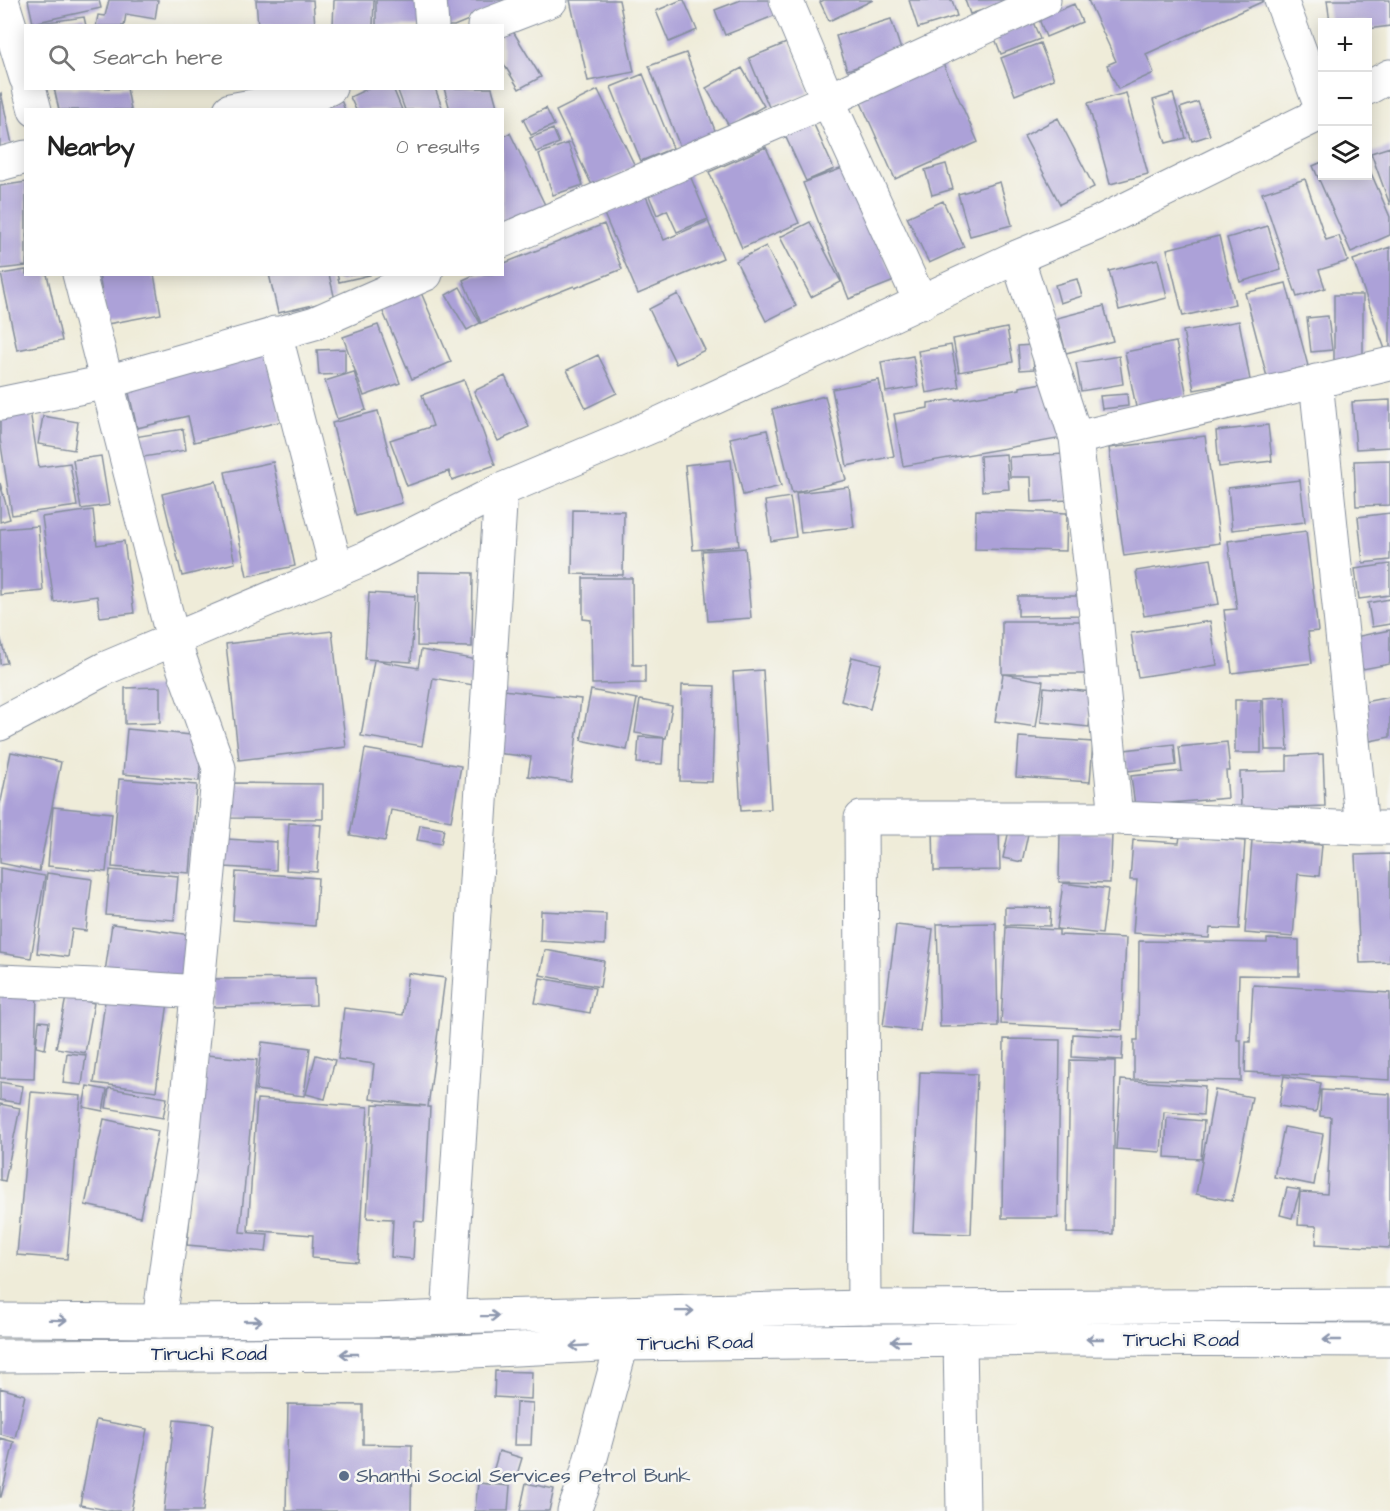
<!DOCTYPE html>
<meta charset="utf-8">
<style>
:root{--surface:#fff;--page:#f2f2f2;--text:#222;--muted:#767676;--line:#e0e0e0}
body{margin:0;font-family:"Architects Daughter",sans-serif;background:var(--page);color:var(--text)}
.controls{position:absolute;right:18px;top:18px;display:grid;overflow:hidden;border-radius:0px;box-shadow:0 3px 15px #0003}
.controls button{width:54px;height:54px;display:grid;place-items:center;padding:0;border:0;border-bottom:2px solid var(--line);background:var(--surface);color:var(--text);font:30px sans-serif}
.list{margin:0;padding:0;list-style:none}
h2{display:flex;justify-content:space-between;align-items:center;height:78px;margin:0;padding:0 24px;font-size:26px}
h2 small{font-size:20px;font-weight:400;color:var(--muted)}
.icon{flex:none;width:33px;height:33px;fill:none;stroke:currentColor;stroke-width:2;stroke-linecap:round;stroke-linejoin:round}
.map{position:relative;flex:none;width:1390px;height:1511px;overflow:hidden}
.search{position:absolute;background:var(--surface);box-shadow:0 3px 15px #0003;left:24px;top:24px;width:480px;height:66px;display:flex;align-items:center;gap:15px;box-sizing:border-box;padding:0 21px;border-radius:0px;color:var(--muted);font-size:22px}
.panel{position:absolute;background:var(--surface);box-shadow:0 3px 15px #0003;left:24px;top:108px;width:480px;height:168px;border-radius:0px}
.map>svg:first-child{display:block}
.building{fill:#aca1d8}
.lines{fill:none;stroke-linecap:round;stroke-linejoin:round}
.street-casing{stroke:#858e9c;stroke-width:35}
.highway-casing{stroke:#858e9c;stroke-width:35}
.street{stroke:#fff;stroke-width:33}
.highway{stroke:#fff;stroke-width:33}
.oneway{stroke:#8d97ae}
.service-dot{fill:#5c6f8a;stroke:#f6f6f2;stroke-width:2}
.labels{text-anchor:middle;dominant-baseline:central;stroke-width:5;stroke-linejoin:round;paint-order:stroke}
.street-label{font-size:20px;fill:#1b2f5e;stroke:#f6f6f2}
.service-label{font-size:20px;fill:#4e5e75;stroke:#f6f6f2;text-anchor:start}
</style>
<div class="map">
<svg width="1390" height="1511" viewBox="0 0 1390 1511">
<rect width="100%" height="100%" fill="#f6f6f2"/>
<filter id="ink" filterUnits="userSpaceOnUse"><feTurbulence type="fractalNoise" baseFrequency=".0167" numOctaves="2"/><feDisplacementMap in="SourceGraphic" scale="12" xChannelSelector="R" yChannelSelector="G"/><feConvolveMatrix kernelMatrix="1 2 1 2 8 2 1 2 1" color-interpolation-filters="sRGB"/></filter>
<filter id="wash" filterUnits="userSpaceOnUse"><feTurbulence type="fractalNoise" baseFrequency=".008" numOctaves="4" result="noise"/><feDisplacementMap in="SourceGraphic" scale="24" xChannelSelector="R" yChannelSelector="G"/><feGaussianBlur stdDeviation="1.35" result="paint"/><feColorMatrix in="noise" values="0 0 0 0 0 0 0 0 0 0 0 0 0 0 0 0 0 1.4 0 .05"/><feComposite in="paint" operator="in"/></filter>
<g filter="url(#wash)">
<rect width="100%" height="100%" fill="#efecd9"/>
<g id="blocks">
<path class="building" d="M28,0H99L101,8L33,23Z
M109,0H158L155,19L126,14L124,26H96L98,15L105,16Z
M256,0H313L315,26H258Z
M334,0H374L373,26H333Z
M376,0H422V26H376Z
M444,0H517L454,26H446Z
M570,0H619L634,72L588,81Z
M681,0H684L697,30L669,42L656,11Z
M741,0H770L776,15L725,35L715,10Z
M824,0H873L829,21L820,2Z
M909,0H952L957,16L918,28Z
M965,0H1012V1L970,14Z
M1088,0H1266L1146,54L1154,73L1118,89L1107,65L1116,61Z
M1327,0H1390V26L1368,29V22H1330Z
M1074,4L1082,22L1046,37L1039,19Z
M84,17L86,26H41L40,23Z
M891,19L902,53L847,70L836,36Z
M1033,22L1040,39L1001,54L994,36Z
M511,28L541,77L519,89L502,61V33Z
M789,42L808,92L769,107L749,58Z
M1040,43L1054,79L1015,95L1001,58Z
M686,53L716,133L680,147L649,66Z
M941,59L978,142L895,179L858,96Z
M742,68L764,106L729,126L706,88Z
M643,74L673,148L641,161L611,87Z
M54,88H127L131,110H59Z
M369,88H393L402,110H356L350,97Z
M397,88H435L443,110H405Z
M444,88H492L498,110H450Z
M598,90L635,166L593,187L556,111Z
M1,93L12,144L0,147V94Z
M1126,93L1148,174L1110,184L1088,103Z
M1173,94L1186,138L1166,143L1153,100Z
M341,100L345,110H316Z
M1198,102L1210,135L1192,141L1180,108Z
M546,108L554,125L531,135L523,119Z
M811,118L834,169L806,181L783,131Z
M1058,118L1094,187L1060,204L1024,136Z
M553,129L559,143L536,152L530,138Z
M510,133L546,207L505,227L502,221V137Z
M568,143L583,185L553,195L539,154Z
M766,147L799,223L742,248L709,172Z
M1390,147V205L1371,153Z
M1322,162V176H1368V166L1390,217V235L1351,252L1313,166Z
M946,164L953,189L932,195L925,170Z
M848,166L894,281L849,299L803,183Z
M689,173L708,219L677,232L667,210L657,215L647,191Z
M1305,179L1326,240L1339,236L1348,261L1319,270L1325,288L1297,297L1262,193Z
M26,182V266L0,269V186Z
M1000,182L1012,225L970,236L958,194Z
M646,196L664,240L708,221L723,258L638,294L604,214Z
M943,201L964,247L929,263L907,217Z
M810,222L841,282L811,297L780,237Z
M604,224L622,269L575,288L574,286L481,323L463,280L476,274H502V264Z
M1268,226L1281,270L1240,282L1227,238Z
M1219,236L1235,304L1183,316L1167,249Z
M766,246L796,306L766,321L736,261Z
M1390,247V351L1386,352L1353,260Z
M1158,259L1167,298L1119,310L1109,271Z
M26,270V274H47L62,341L17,350L1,274Z
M99,274H154L161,314L107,324Z
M269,274H329L335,300L278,313Z
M337,274H370V275L339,282Z
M1077,279L1082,296L1060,303L1055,285Z
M1286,283L1308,366L1267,377L1245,293Z
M460,287L480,323L467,330L446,295Z
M419,288L451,362L412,379L380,305Z
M678,294L705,350L676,364L649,309Z
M1334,295H1363V364H1334Z
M1104,306L1113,341L1066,353L1057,318Z
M1328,316L1332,350L1311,352L1307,318Z
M1239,321L1250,380L1194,390L1183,331Z
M378,325L400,383L364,396L343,337Z
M1007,328L1013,362L959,372L953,339Z
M1176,342L1187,396L1136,407L1125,352Z
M951,345L959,387L926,393L918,351Z
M1032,345L1034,369L1020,370L1018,346Z
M265,348L283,421L194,442L188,416L137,428L126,380Z
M345,349V374L319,375L317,350Z
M598,355L617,393L586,408L567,370Z
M913,356L918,387L886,392L881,362Z
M1119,356L1123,384L1081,391L1076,363Z
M354,372L366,410L337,419L325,381Z
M505,376L529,427L498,441L474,391Z
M464,380L495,465L452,480L449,471L407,486L390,440L433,426L422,395Z
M879,380L894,456L847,466L832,389Z
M1053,381L1063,438L903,466L894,414L928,408V403L956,399V400L1020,389V387Z
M1127,394L1128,406L1102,409L1100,396Z
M825,396L846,480L792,493L772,409Z
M1390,400V447L1356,449L1352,402Z
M30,411L39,467L70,463L77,506L12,515L0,439V415Z
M378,411L402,503L356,516L332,423Z
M43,416L78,422L74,450L38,444Z
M1268,425L1272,461L1219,467L1216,431Z
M183,429L186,450L138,458L134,437Z
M767,430L781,486L743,495L730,438Z
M1205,436L1220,543L1124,556L1109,448Z
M1006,454L1009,489L982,491L980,456Z
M1065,454L1068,500L1032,502L1031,477H1010L1009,457Z
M101,456L109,505L81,509L73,460Z
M731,460L739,546L693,550L685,465Z
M1390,460V505L1356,506L1354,461Z
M273,462L295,566L247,576L225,472Z
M1300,480L1305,522L1232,530L1228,488Z
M216,481L235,563L182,576L162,494Z
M0,483L10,519L0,522Z
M849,487L854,527L801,533L796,493Z
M790,497L796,537L771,541L765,501Z
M93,510L97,545L124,541L134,613L100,617L97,596L54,602L42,517Z
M573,510L624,511L623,575L572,574Z
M976,510L1067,513L1066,551L975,549Z
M1390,513V560L1363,563L1358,517Z
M38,526L43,591L0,595V529Z
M1306,531L1318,631L1308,632L1312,663L1232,673L1224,610L1237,609L1228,541Z
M745,548L751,618L708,621L702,551Z
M1211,559L1219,604L1144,616L1136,571Z
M1390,564V595L1359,599L1355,569Z
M418,572L473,573L472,647L417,646Z
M583,578H632L633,665H645V683L592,684L591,620L583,619Z
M369,593L415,596L411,662L365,659Z
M1018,596H1085V615L1018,616Z
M1390,599V624L1372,627L1368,603Z
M1002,621H1092L1091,674H1002Z
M1210,621L1217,665L1138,677L1131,633Z
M1390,630V664L1352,671L1345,639Z
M332,631L346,747L239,760L226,644Z
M0,636L7,663L0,664Z
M421,650L478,660L473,685L433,678L422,746L361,736L374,660L418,668Z
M852,657L881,664L870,709L841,701Z
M763,670L771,809L741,811L733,672Z
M1003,674L1043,681L1036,727L995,721Z
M682,685L715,686L712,782L680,781Z
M160,687V723L125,724V688Z
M1044,687L1092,692L1089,727L1041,722Z
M495,689L581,699L571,782L528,776L531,757L487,752Z
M591,690L637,699L627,750L581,740Z
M1285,697L1288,750H1265L1263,698Z
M1390,697V737L1370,741L1364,702Z
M640,700L672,706L666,738L635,733Z
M1235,700H1261V753H1235Z
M127,729L202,736L199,781L123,774Z
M639,737L664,738L662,764L637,763Z
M1019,737L1093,742L1090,782L1016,777Z
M1227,742L1230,771H1226L1228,798L1135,806L1131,776L1182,771L1179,747Z
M1174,744L1176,765L1128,771L1125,750Z
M365,749L461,766L451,821L391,810L385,841L350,835Z
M11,752L61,762L39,871L0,863V806Z
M1323,754L1325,806L1241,809L1240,772L1287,771V756Z
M119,779L197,785L190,873L112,867Z
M230,783L323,784V819L230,818Z
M53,807L112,813L106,872L48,866Z
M289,823L321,825L317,872L286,870Z
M420,825L444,829L441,844L417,840Z
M999,827L1000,870L934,871L933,828Z
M1009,830L1028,834L1022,862L1003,858Z
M1060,832L1112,834L1110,883L1059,882Z
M1180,836L1245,841L1239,929L1210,928L1209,938L1133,933L1137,880H1130L1133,840L1179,843Z
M226,839L277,842L276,870L225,867Z
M1252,840L1322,845L1319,876L1298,874L1293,937L1245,933Z
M1390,854V962L1360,963L1355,855Z
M0,868L45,876L31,958L0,953Z
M110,870L178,876L174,920L106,915Z
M236,872L318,878L315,926L233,920Z
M47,873L92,879L86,931L72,929L68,957L37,953Z
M1063,883L1108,889L1102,934L1057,929Z
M1005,907L1051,908L1050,926L1005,925Z
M541,911L606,914L605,945L540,941Z
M996,923L998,1026L940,1027L937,924Z
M112,924L190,935L183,983L105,972Z
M896,925L933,929L920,1031L883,1026Z
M1006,927L1059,930V935L1126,938L1122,1030L1001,1024Z
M1267,939L1299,940V976L1239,975L1237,1040H1241V1081L1134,1079V1040H1138L1139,941L1267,943Z
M545,950L604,961L600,987L540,975Z
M408,973L445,978L428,1107H430L424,1222L415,1221L413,1259L391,1257L393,1219L367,1218L373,1104L426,1106L370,1099L374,1064L338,1059L344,1008L403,1015Z
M315,978L316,1005L211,1007V979Z
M540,978L595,988L590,1013L535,1003Z
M1253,985L1390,993V1080L1245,1072L1246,1042H1250Z
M0,994L37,996L34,1079L0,1078Z
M106,994L168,1002L156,1091L94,1083Z
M66,997L94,1003L85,1053L56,1048Z
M39,1021L49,1022L45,1049L36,1047Z
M1073,1034L1123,1037L1122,1060L1072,1057Z
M1004,1039L1060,1040L1058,1218H1002Z
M262,1042L310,1048L304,1096L256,1090Z
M67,1053L86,1055L82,1085L63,1083Z
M206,1055L257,1060L240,1232L268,1234L266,1252L187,1245Z
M316,1055L335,1060L325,1099L306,1094Z
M1070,1060L1115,1061L1113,1234L1067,1233Z
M920,1072L977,1074L971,1234L913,1232Z
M1284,1076L1321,1083L1316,1112L1279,1106Z
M1121,1080L1205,1086L1203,1115L1164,1112L1161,1152L1116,1149Z
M0,1082L23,1086L20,1103L0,1100Z
M87,1086L107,1090L103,1111L83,1107Z
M109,1088L167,1098L163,1118L106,1108Z
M1215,1090L1252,1097L1232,1201L1196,1194Z
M1321,1090L1390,1094V1248L1316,1244L1317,1226L1298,1225L1300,1192L1327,1194L1331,1117L1320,1116Z
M31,1092L81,1096L67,1259L17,1255Z
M257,1099L368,1107L358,1262L312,1258L313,1235L248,1230Z
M0,1104L20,1108L5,1181L0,1180Z
M1167,1118L1204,1121L1201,1159L1165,1157Z
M104,1119L158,1131L140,1217L85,1205Z
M1284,1127L1323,1134L1314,1185L1274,1177Z
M1287,1188L1300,1190L1292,1218L1280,1215Z
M495,1371L532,1372L531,1399L494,1397Z
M0,1388L25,1395L15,1438L0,1434Z
M516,1402L533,1403L531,1445H514Z
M288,1404L363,1405V1444L412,1445L411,1511H286Z
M96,1420L147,1429L131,1511H112L80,1505Z
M174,1420L213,1424L203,1511H164Z
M0,1438L14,1442L1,1497H0Z
M499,1451L522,1458L516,1478L493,1472Z
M478,1483L510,1486L508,1511H475Z
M526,1483L554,1489L549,1511H520Z"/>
</g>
</g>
<g filter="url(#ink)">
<use href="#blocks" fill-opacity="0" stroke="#858e9c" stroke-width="1.5"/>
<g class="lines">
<g class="street-casing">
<path id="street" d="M2,0L26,78
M430,0L432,26
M786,0L828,100L921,303
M1281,0L1322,110
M484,26L551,0
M29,88L35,110
M1368,88L1390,76
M230,110L317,94L330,88
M0,164L26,157
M502,241L828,100L1044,0
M1017,257L1076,438L1095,606L1116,818
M79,274L173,639L219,768L182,1150L159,1321
M275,333L337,571
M1316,381L1362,828
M0,404L107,382L315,323L426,274
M1076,438L1390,364
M0,724L106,668L366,558L501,490L662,422L1017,257L1096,224L1322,113
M0,981L95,985L198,992
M864,1307L861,818H1116L1362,828H1390
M448,1317L501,490
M960,1340L963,1511
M574,1511L583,1487L622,1344"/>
</g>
<g class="highway-casing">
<path id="highway" d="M0,1320L159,1321L373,1320L448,1317L864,1307L1390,1305
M0,1356L408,1354L622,1344L1058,1339L1390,1340"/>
</g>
<use href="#street" class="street"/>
<use href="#highway" class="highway"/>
</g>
<defs><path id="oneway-shaft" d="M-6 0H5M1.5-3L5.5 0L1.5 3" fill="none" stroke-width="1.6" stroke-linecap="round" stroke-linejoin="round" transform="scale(1.5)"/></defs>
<g class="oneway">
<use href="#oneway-shaft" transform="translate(685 1311) rotate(-1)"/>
<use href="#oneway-shaft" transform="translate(490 1316) rotate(-1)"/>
<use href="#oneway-shaft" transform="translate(58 1320) rotate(1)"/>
<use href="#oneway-shaft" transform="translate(253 1321)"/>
<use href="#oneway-shaft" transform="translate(1095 1339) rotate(-180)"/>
<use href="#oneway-shaft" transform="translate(1332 1340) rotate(-180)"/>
<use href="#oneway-shaft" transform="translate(900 1341) rotate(179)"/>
<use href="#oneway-shaft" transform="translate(579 1346) rotate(177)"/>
<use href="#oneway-shaft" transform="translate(349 1354) rotate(180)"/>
</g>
</g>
<circle class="service-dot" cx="344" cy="1476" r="6"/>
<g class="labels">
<g class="street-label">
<text x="1181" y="1340">Tiruchi Road</text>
<text transform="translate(695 1343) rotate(-1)">Tiruchi Road</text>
<text x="209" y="1354">Tiruchi Road</text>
</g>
<g class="service-label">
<text x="356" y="1476">Shanthi Social Services Petrol Bunk</text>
</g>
</g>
</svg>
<div class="controls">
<button>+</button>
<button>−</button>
<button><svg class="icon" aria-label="layers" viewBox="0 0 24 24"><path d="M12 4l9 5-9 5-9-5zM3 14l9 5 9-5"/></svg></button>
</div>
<div class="search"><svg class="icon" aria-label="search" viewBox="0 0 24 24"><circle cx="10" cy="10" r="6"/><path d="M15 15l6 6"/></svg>Search here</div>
<section class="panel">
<h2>Nearby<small>0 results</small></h2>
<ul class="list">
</ul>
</section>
</div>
